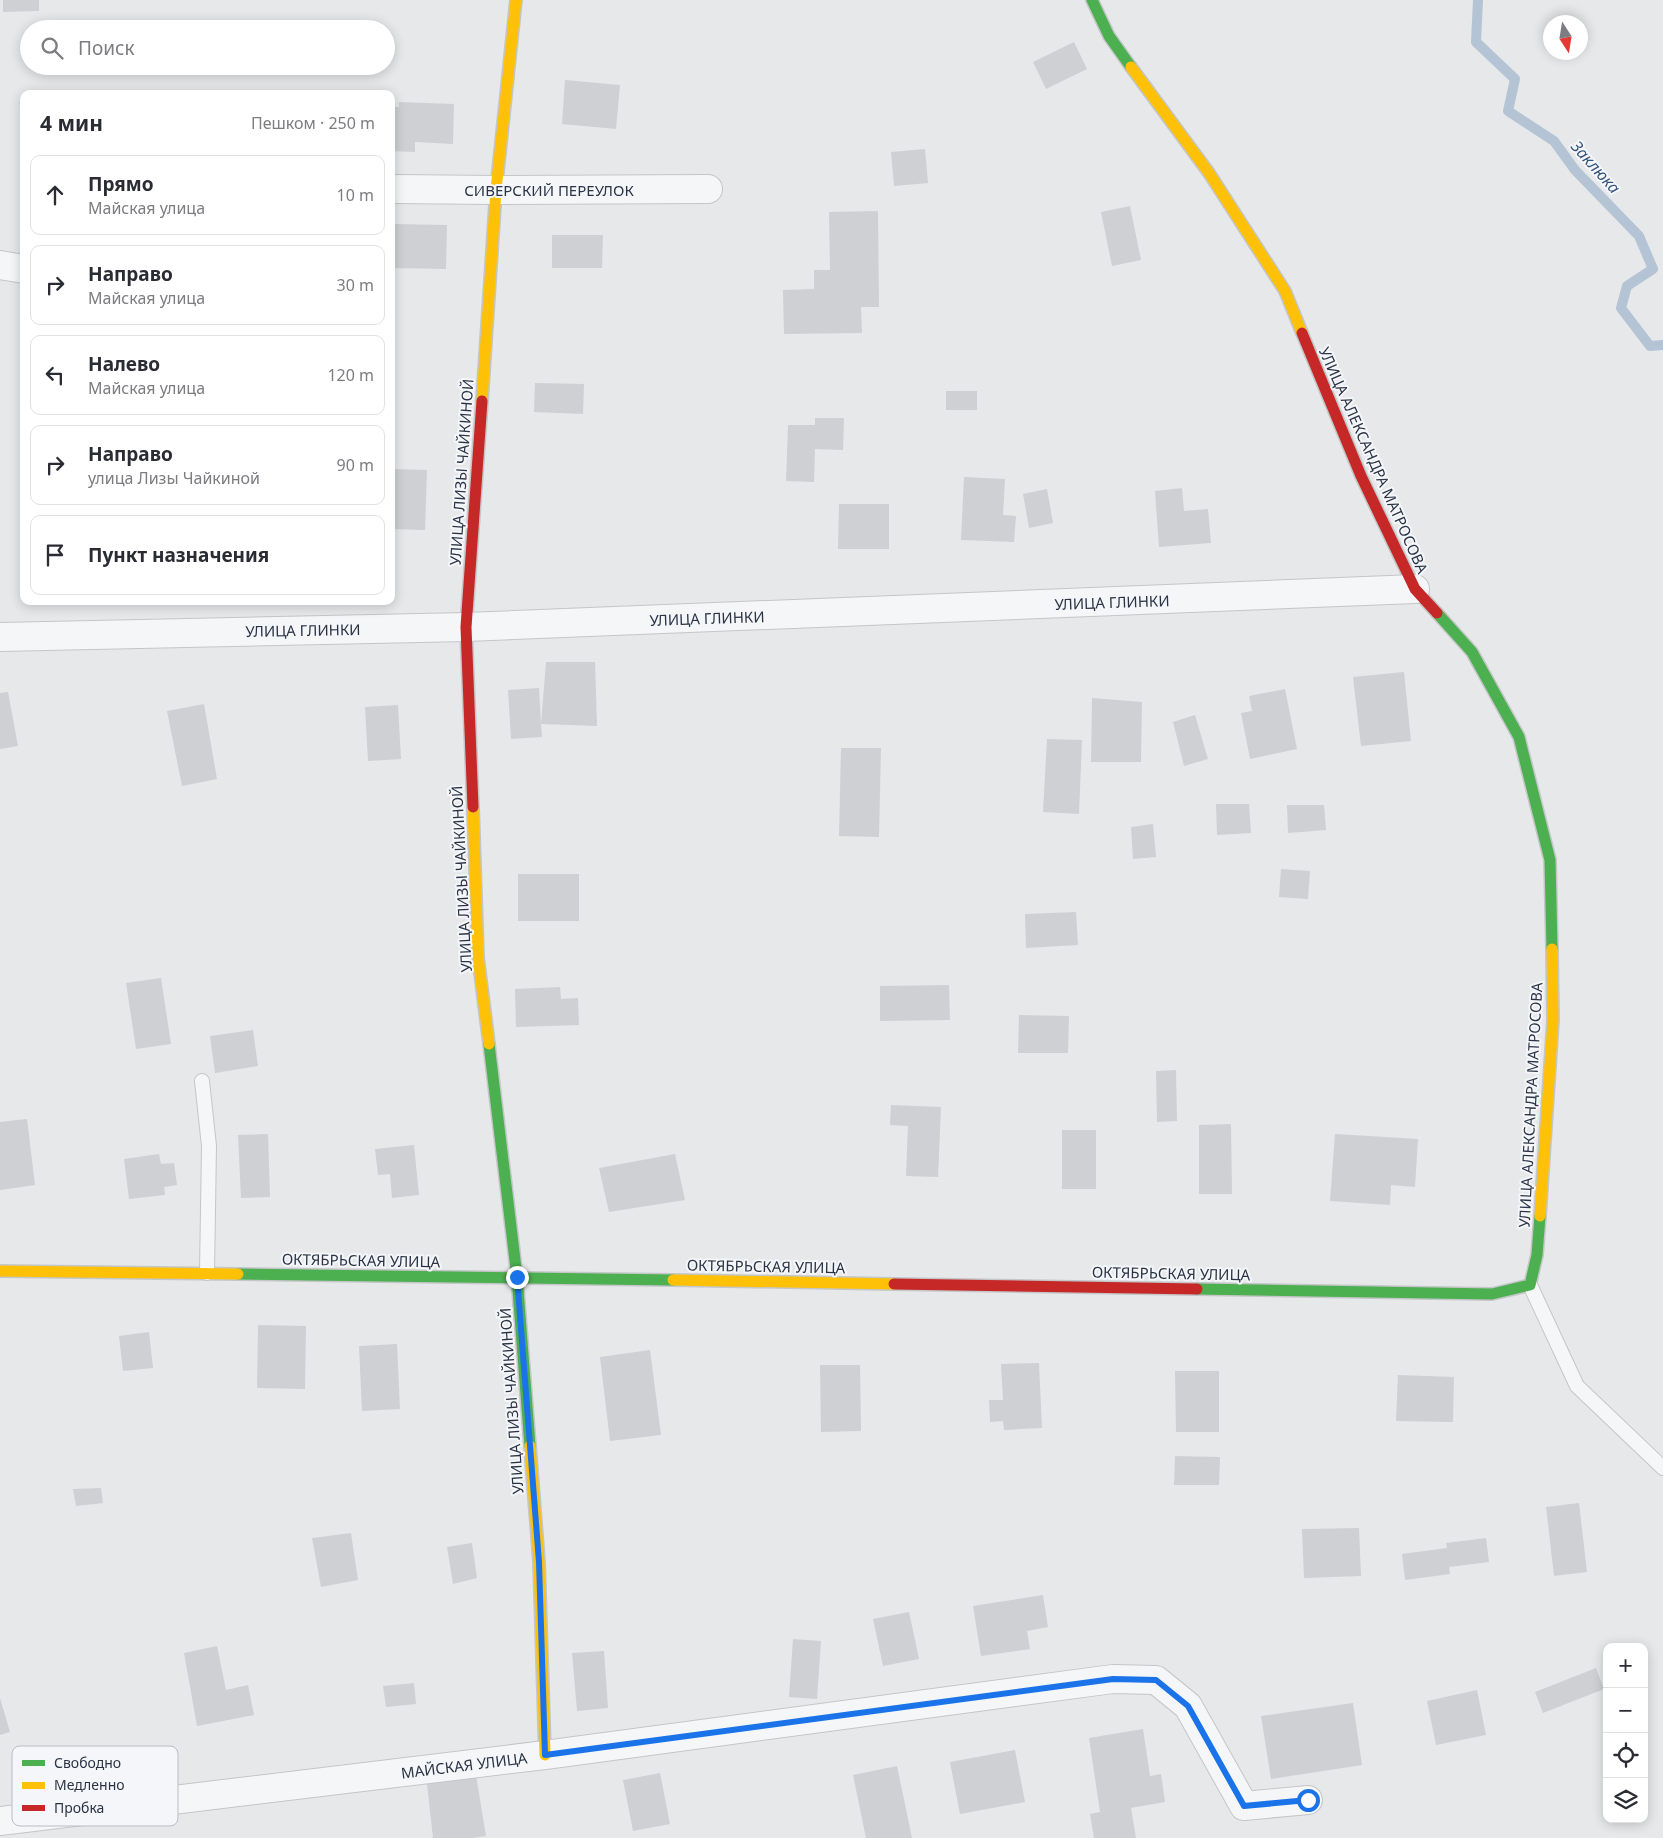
<!DOCTYPE html>
<html lang="ru">
<meta charset="utf-8">
<style>
:root{--surface:#fff;--page:#f7f7f7;--text:#2b2b33;--muted:#7c7c81;--line:#e1e1e2}
body{margin:0;font-family:"Noto Sans",sans-serif;background:var(--page);color:var(--text)}
.controls{position:absolute;right:15px;bottom:15px;display:grid;overflow:hidden;border-radius:10px;box-shadow:0 2px 12px #0003}
.controls button{width:45px;height:45px;display:grid;place-items:center;padding:0;border:0;border-bottom:1px solid var(--line);background:var(--surface);color:var(--text);font:25px sans-serif}
.compass{position:absolute;left:1543px;top:15px;width:45px;height:45px;border-radius:50%;background:var(--surface);box-shadow:0 2px 12px #0003;rotate:168deg}
.stop{position:absolute;width:15px;height:15px;margin:-11px;border:4px solid #1a73e8;border-radius:50%;background:#fff}
.stop.end{background:#1a73e8;border-color:#fff;box-shadow:0 1px 5px #0008}
.list{margin:0;padding:0;list-style:none}
h2{display:flex;justify-content:space-between;align-items:center;height:65px;margin:0;padding:0 20px;font-size:21px}
h2 small{font-size:16px;font-weight:400;color:var(--muted)}
.list li{display:grid;grid-template-columns:32px 1fr auto;gap:15px;align-items:center;box-sizing:border-box;height:80px;margin:0 10px 10px;padding:0 10px;border:1px solid var(--line);border-radius:10px}
.list b{display:block;font-size:19px;white-space:nowrap}
.list p{margin:0;font-size:16px;white-space:nowrap;color:var(--muted)}
.list em{font-size:16px;font-style:normal;color:var(--muted)}
.icon{flex:none;width:28px;height:28px;fill:none;stroke:currentColor;stroke-width:2;stroke-linecap:round;stroke-linejoin:round}
.map{position:relative;flex:none;width:1663px;height:1838px;overflow:hidden}
.search{position:absolute;background:var(--surface);box-shadow:0 2px 12px #0003;left:20px;top:20px;width:375px;height:55px;display:flex;align-items:center;gap:12px;box-sizing:border-box;padding:0 18px;border-radius:28px;color:var(--muted);font-size:19px}
.panel{position:absolute;background:var(--surface);box-shadow:0 2px 12px #0003;left:20px;top:90px;width:375px;height:515px;border-radius:10px}
.map>svg:first-child{display:block}
.lines{fill:none;stroke-linecap:round;stroke-linejoin:round}
.stream{stroke:#b4c4d5;stroke-width:10}
.building{fill:#ced0d3}
.lane-casing{stroke:#c4c6c8;stroke-width:16}
.street-casing{stroke:#c4c6c8;stroke-width:30}
.fast-casing{stroke:#c4c6c8;stroke-width:14}
.slow-casing{stroke:#c4c6c8;stroke-width:14}
.jam-casing{stroke:#c4c6c8;stroke-width:14}
.lane{stroke:#f5f6f7;stroke-width:14}
.street{stroke:#f5f6f7;stroke-width:28}
.fast{stroke:#4caf50;stroke-width:11}
.slow{stroke:#ffc107;stroke-width:11}
.jam{stroke:#c62828;stroke-width:11}
.route{stroke:#1a73e8;stroke-width:6}
.labels{text-anchor:middle;dominant-baseline:central;stroke-width:4;stroke-linejoin:round;paint-order:stroke}
.street-label{font-size:15px;fill:#2b3445;stroke:#f4f6f9}
.water-label{font-size:16px;font-style:italic;fill:#34527a;stroke:#f4f6f9}
.key{fill:#f4f6f9;stroke:#b8bcc3;stroke-width:1}
.key-label{font-size:14px;fill:#2b3445}
</style>
<div class="map">
<svg width="1663" height="1838" viewBox="0 0 1663 1838">
<rect width="100%" height="100%" fill="#e6e8ea"/>
<g class="lines">
<path class="stream" d="M1478,0L1476,42L1515,79L1508,111L1554,141L1575,170L1639,236L1653,269L1627,286L1621,308L1650,346L1663,345"/>
</g>
<path class="building" d="M3,0H39V11L3,12Z
M1074,42L1087,69L1046,89L1033,62Z
M565,80L620,85L616,129L562,124Z
M399,102L454,104L453,144L415,142V152L391,151V107H399Z
M925,149L928,183L894,186L891,152Z
M1130,206L1141,260L1112,266L1101,212Z
M878,211L879,307H861L862,333L784,334L783,290L814,289V270H830L829,212Z
M391,224L447,225L446,269L391,268Z
M552,235H603L602,268H552Z
M535,383L584,384L583,414L534,412Z
M946,391H977V410H946Z
M815,418H844L843,450L815,449L814,482L786,481L788,425H815Z
M391,469L427,470L425,530L391,529Z
M964,477L1005,479L1003,515L1016,516L1014,542L961,540Z
M1182,488L1184,511L1208,509L1211,543L1159,547L1155,491Z
M1047,489L1053,523L1029,528L1023,494Z
M839,504H889V549H838Z
M546,662H595L597,726L541,724L542,737L511,739L508,690L539,688L541,724Z
M1404,672L1411,741L1361,746L1353,677Z
M1285,689L1297,749L1250,759L1241,713L1252,711L1249,696Z
M8,692L18,746L0,749V693Z
M1092,698L1142,702L1141,762H1091Z
M204,704L217,779L182,786L167,711Z
M398,705L401,759L368,761L365,707Z
M1195,715L1208,759L1184,766L1173,722Z
M1047,739L1082,740L1079,814L1043,812Z
M841,748H881L879,837L839,836Z
M1216,804H1249L1251,833L1217,835Z
M1287,805H1324L1326,830L1288,833Z
M1153,824L1156,857L1133,859L1131,827Z
M1281,869L1310,871L1308,899L1279,897Z
M518,874H579V921H518Z
M1076,912L1078,945L1026,948L1025,914Z
M161,978L171,1044L136,1049L126,983Z
M949,985L950,1020L880,1021V986Z
M560,987L561,999L578,998L579,1025L516,1027L515,989Z
M1019,1015L1069,1016L1068,1053H1018Z
M253,1030L258,1066L215,1073L210,1036Z
M1176,1070L1177,1121L1157,1122L1156,1071Z
M891,1105L941,1107L938,1177L906,1176L908,1126L890,1125Z
M27,1119L35,1185L0,1190V1122Z
M1231,1124L1232,1194H1199V1125Z
M1062,1130H1096V1189H1062Z
M268,1134L270,1197L241,1198L238,1135Z
M1335,1134L1418,1139L1415,1187L1391,1185L1390,1205L1330,1201Z
M414,1145L419,1195L392,1198L390,1174L378,1175L375,1149Z
M159,1154L161,1164L174,1163L177,1185L164,1187L165,1195L129,1199L124,1159Z
M675,1154L685,1200L609,1212L599,1168Z
M258,1325L306,1326L305,1389L257,1388Z
M149,1332L153,1368L123,1371L119,1336Z
M397,1344L400,1409L362,1411L359,1346Z
M650,1350L661,1435L610,1441L600,1357Z
M1039,1363L1042,1428L1004,1430L1003,1421L990,1422L989,1400H1003L1001,1364Z
M820,1365H860L861,1431L821,1432Z
M1175,1371H1219V1432H1176Z
M1398,1375L1454,1377L1453,1422L1396,1421Z
M1175,1456L1220,1457L1219,1485H1174Z
M101,1488L103,1503L76,1506L73,1489Z
M1579,1503L1587,1572L1554,1576L1546,1507Z
M1359,1528L1361,1576L1304,1578L1302,1529Z
M351,1533L358,1580L321,1587L312,1538Z
M1486,1538L1489,1562L1449,1567L1450,1574L1405,1580L1402,1554L1447,1548L1446,1543Z
M472,1543L477,1578L453,1584L447,1547Z
M1043,1595L1048,1627L1027,1631L1030,1649L981,1656L973,1606Z
M909,1612L919,1659L883,1666L873,1619Z
M793,1639L821,1641L817,1699L789,1697Z
M217,1646L226,1690L248,1685L254,1715L197,1726L184,1653Z
M604,1651L608,1708L577,1711L572,1653Z
M1596,1668L1604,1689L1543,1713L1535,1692Z
M414,1683L416,1704L386,1707L383,1686Z
M1477,1690L1486,1735L1436,1745L1427,1701Z
M0,1698L10,1732L0,1735Z
M1353,1703L1362,1765L1271,1779L1261,1716Z
M1143,1729L1150,1776L1161,1774L1165,1802L1131,1808L1136,1838H1094L1090,1814L1100,1812L1089,1738Z
M1015,1750L1025,1802L960,1814L950,1762Z
M897,1766L912,1838H866L853,1775Z
M660,1773L670,1824L633,1831L623,1780Z
M476,1775L486,1836L472,1838H433L427,1784Z"/>
<g class="lines">
<g class="lane-casing">
<path id="lane" d="M202,1081L209,1146L207,1273
M1530,1285L1577,1386L1663,1468"/>
</g>
<g class="street-casing">
<path id="street" d="M391,189L496,190L708,189
M0,265L24,269
M0,637L466,627L1415,589
M0,1821L545,1755L1113,1679L1156,1680L1188,1706L1244,1806L1308,1800"/>
</g>
<g class="fast-casing">
<path id="fast" d="M1092,0L1109,36L1131,67
M1437,613L1472,652L1519,737L1550,860L1552,949
M489,1044L517,1277L530,1446
M238,1274L673,1280
M1197,1289L1492,1294L1530,1285L1537,1255L1540,1216"/>
</g>
<g class="slow-casing">
<path id="slow" d="M1131,67L1209,173L1285,291L1302,333
M482,401L496,190L516,0
M473,807L478,957L489,1044
M1540,1216L1553,1020L1552,949
M0,1271L238,1274
M673,1280L894,1284
M530,1446L539,1562L545,1755"/>
</g>
<g class="jam-casing">
<path id="jam" d="M1302,333L1361,476L1415,589L1437,613
M473,807L466,627L482,401
M894,1284L1197,1289"/>
</g>
<use href="#lane" class="lane"/>
<use href="#street" class="street"/>
<use href="#fast" class="fast"/>
<use href="#slow" class="slow"/>
<use href="#jam" class="jam"/>
</g>
<g class="lines">
<path class="route" d="M517,1277L539,1562L545,1755L1113,1679L1156,1680L1188,1706L1244,1806L1308,1800"/>
</g>
<g class="labels">
<g class="street-label">
<text x="549" y="190">СИВЕРСКИЙ ПЕРЕУЛОК</text>
<text transform="translate(1374 460) rotate(66)">УЛИЦА АЛЕКСАНДРА МАТРОСОВА</text>
<text transform="translate(461 472) rotate(-86)">УЛИЦА ЛИЗЫ ЧАЙКИНОЙ</text>
<text transform="translate(1112 602) rotate(-2)">УЛИЦА ГЛИНКИ</text>
<text transform="translate(707 618) rotate(-2)">УЛИЦА ГЛИНКИ</text>
<text transform="translate(303 630) rotate(-1)">УЛИЦА ГЛИНКИ</text>
<text transform="translate(461 879) rotate(-93)">УЛИЦА ЛИЗЫ ЧАЙКИНОЙ</text>
<text transform="translate(1530 1105) rotate(-87)">УЛИЦА АЛЕКСАНДРА МАТРОСОВА</text>
<text transform="translate(361 1260) rotate(1)">ОКТЯБРЬСКАЯ УЛИЦА</text>
<text transform="translate(766 1266) rotate(1)">ОКТЯБРЬСКАЯ УЛИЦА</text>
<text transform="translate(1171 1273) rotate(1)">ОКТЯБРЬСКАЯ УЛИЦА</text>
<text transform="translate(511 1401) rotate(-94)">УЛИЦА ЛИЗЫ ЧАЙКИНОЙ</text>
<text transform="translate(464 1765) rotate(-7)">МАЙСКАЯ УЛИЦА</text>
</g>
<g class="water-label">
<text transform="translate(1596 167) rotate(48)">Заклюка</text>
</g>
</g>
<rect x="12" y="1746" width="166" height="80" rx="8" class="key"/>
<rect x="22" y="1760" width="23" height="6" fill="#4caf50"/>
<rect x="22" y="1782" width="23" height="7" fill="#ffc107"/>
<rect x="22" y="1805" width="23" height="6" fill="#c62828"/>
<g class="key-label">
<text x="54" y="1768">Свободно</text>
<text x="54" y="1790">Медленно</text>
<text x="54" y="1813">Пробка</text>
</g>
</svg>
<div class="controls">
<button>+</button>
<button>−</button>
<button><svg class="icon" aria-label="locate" viewBox="0 0 24 24"><circle cx="12" cy="12" r="6"/><path d="M12 2v4M12 18v4M2 12h4M18 12h4"/></svg></button>
<button><svg class="icon" aria-label="layers" viewBox="0 0 24 24"><path d="M12 4l9 5-9 5-9-5zM3 14l9 5 9-5"/></svg></button>
</div>
<svg class="compass" viewBox="-18 -18 36 36"><path d="M0-13l5 13h-10z" fill="#e53935"/><path d="M0 13l5-13h-10z" fill="#7c7c81"/></svg>
<div class="stop" style="left:1308px;top:1800px"></div>
<div class="stop end" style="left:517px;top:1277px"></div>
<div class="search"><svg class="icon" aria-label="search" viewBox="0 0 24 24"><circle cx="10" cy="10" r="6"/><path d="M15 15l6 6"/></svg>Поиск</div>
<section class="panel">
<h2>4 мин<small>Пешком · 250 m</small></h2>
<ul class="list">
<li><svg class="icon" aria-label="ahead" viewBox="0 0 24 24"><path d="M12 20V5M6 11l6-6 6 6"/></svg><div><b>Прямо</b><p>Майская улица</p></div><em>10 m</em></li>
<li><svg class="icon" aria-label="right" viewBox="0 0 24 24"><path d="M7 20v-9h11M14 6l5 5-5 5"/></svg><div><b>Направо</b><p>Майская улица</p></div><em>30 m</em></li>
<li><svg class="icon" aria-label="left" viewBox="0 0 24 24"><path d="M17 20v-9H6M10 6l-5 5 5 5"/></svg><div><b>Налево</b><p>Майская улица</p></div><em>120 m</em></li>
<li><svg class="icon" aria-label="right" viewBox="0 0 24 24"><path d="M7 20v-9h11M14 6l5 5-5 5"/></svg><div><b>Направо</b><p>улица Лизы Чайкиной</p></div><em>90 m</em></li>
<li><svg class="icon" aria-label="arrive" viewBox="0 0 24 24"><path d="M6 21V4h12l-3 4 3 4H6"/></svg><div><b>Пункт назначения</b></div></li>
</ul>
</section>
</div>
